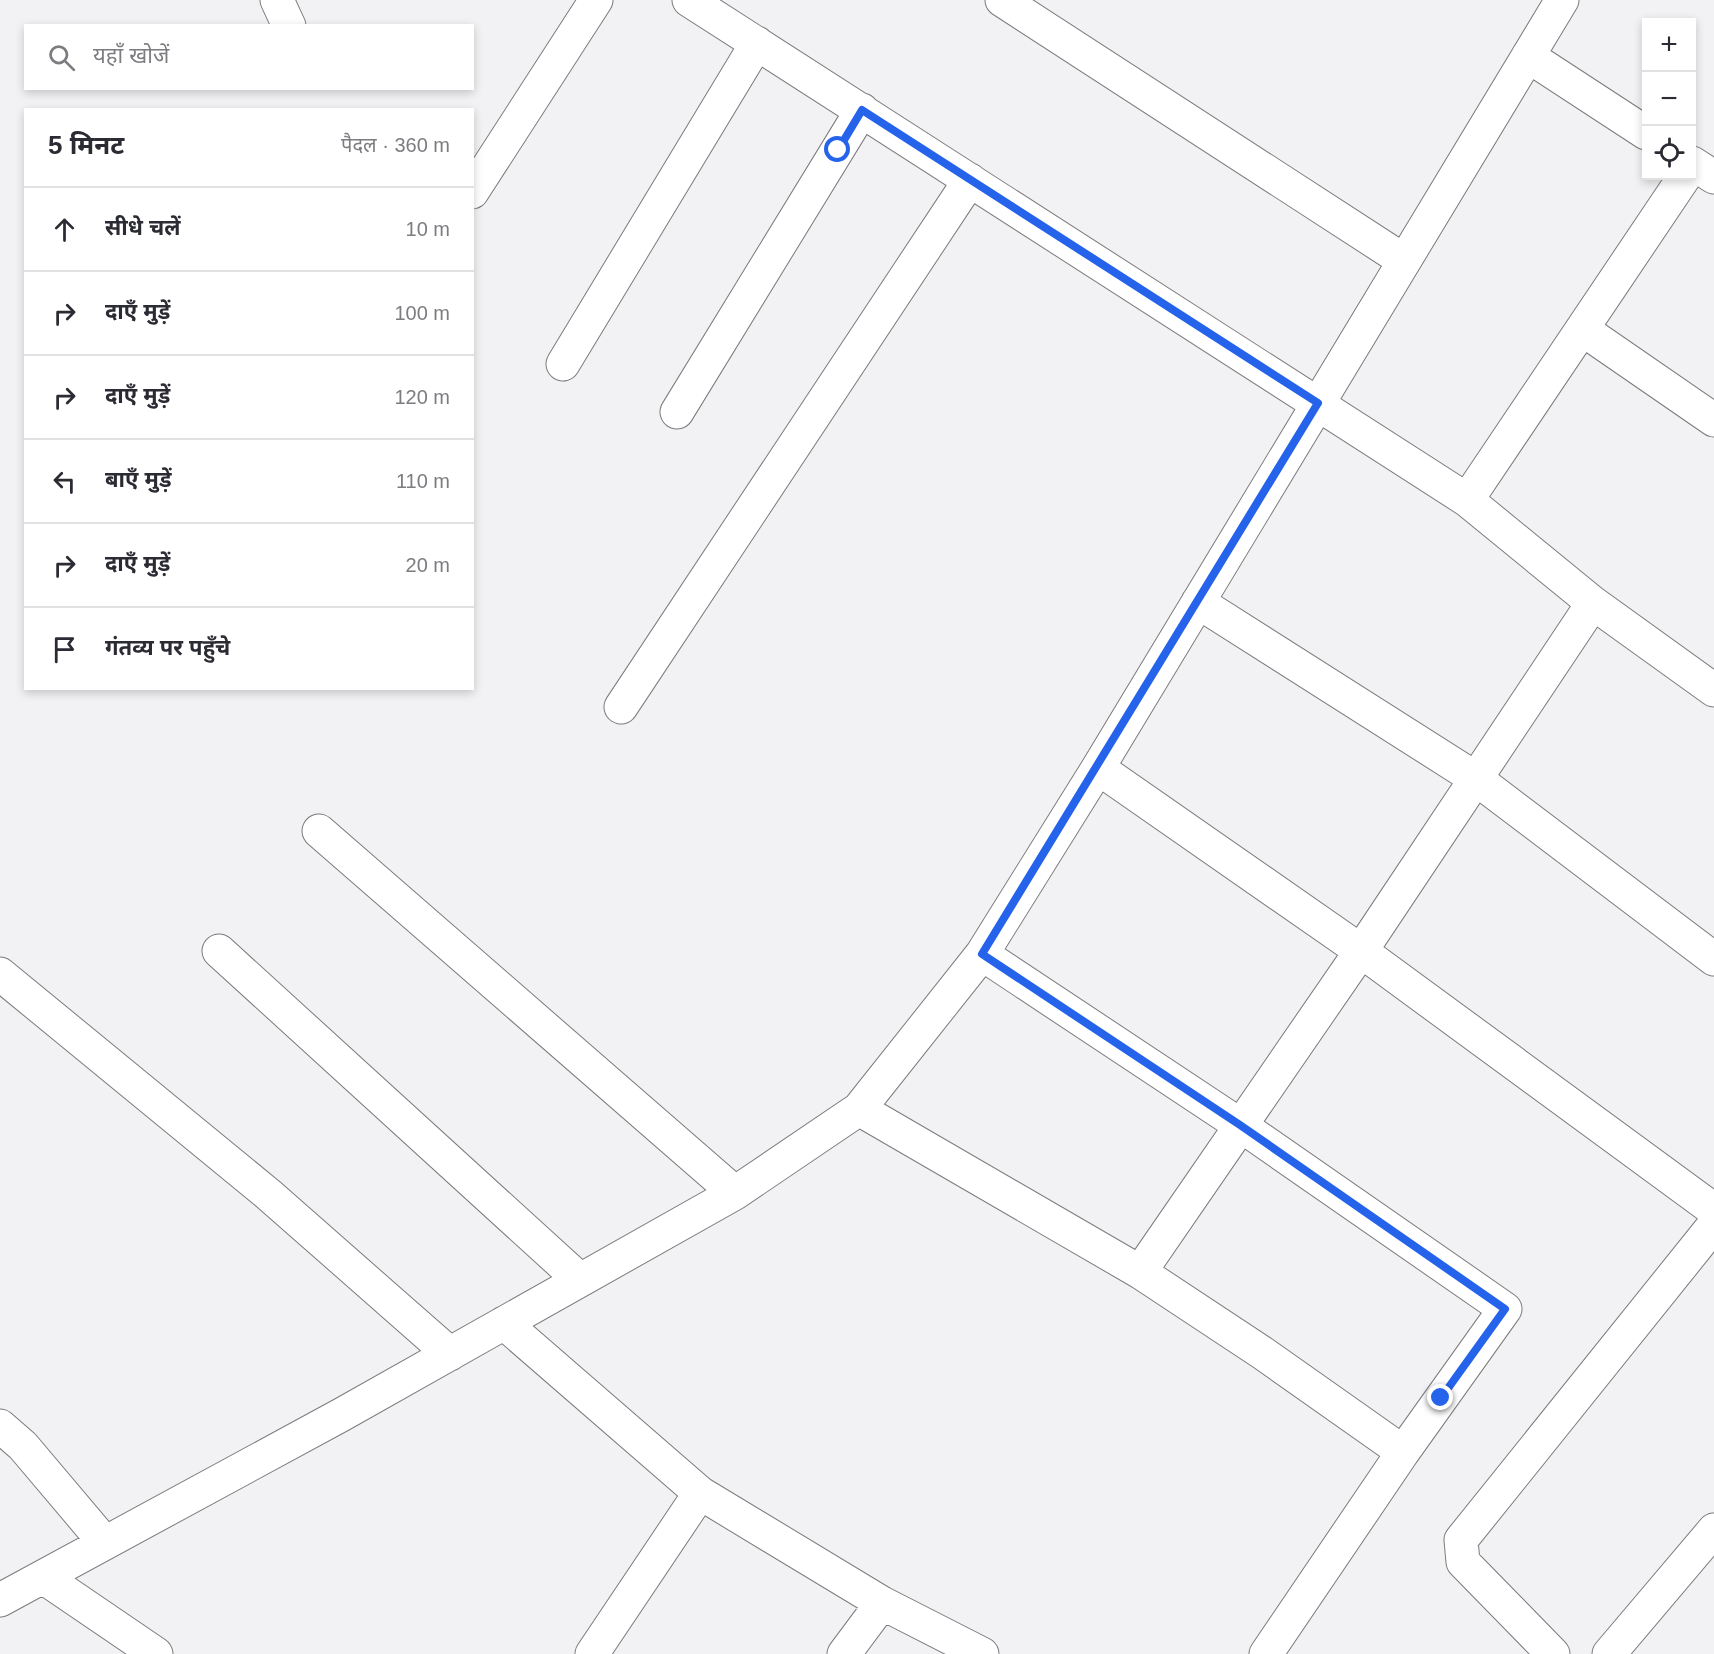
<!DOCTYPE html>
<html lang="hi">
<meta charset="utf-8">
<style>
:root{--surface:#fff;--page:#f2f2f3;--text:#2b2b33;--muted:#7c7c81;--line:#e1e1e2}
body{margin:0;font-family:Helvetica,"Noto Sans Devanagari",sans-serif;background:var(--page);color:var(--text)}
.controls{position:absolute;right:18px;top:18px;display:grid;overflow:hidden;border-radius:0px;box-shadow:0 3px 9px #0003}
.controls button{width:54px;height:54px;display:grid;place-items:center;padding:0;border:0;border-bottom:2px solid var(--line);background:var(--surface);color:var(--text);font:30px sans-serif}
.stop{position:absolute;width:18px;height:18px;margin:-14px;border:4px solid #2563eb;border-radius:50%;background:#fff}
.stop.end{background:#2563eb;border-color:#fff;box-shadow:0 2px 6px #0008}
.list{margin:0;padding:0;list-style:none}
h2{display:flex;justify-content:space-between;align-items:center;height:78px;margin:0;padding:0 24px;font-size:26px}
h2 small{font-size:20px;font-weight:400;color:var(--muted)}
.list li{display:grid;grid-template-columns:39px 1fr auto;gap:18px;align-items:center;box-sizing:border-box;height:84px;padding:0 24px;border-top:2px solid var(--line)}
.list b{display:block;font-size:22px;white-space:nowrap}
.list em{font-size:20px;font-style:normal;color:var(--muted)}
.icon{flex:none;width:33px;height:33px;fill:none;stroke:currentColor;stroke-width:2;stroke-linecap:round;stroke-linejoin:round}
.map{position:relative;flex:none;width:1714px;height:1654px;overflow:hidden}
.search{position:absolute;background:var(--surface);box-shadow:0 3px 9px #0003;left:24px;top:24px;width:450px;height:66px;display:flex;align-items:center;gap:15px;box-sizing:border-box;padding:0 21px;border-radius:0px;color:var(--muted);font-size:22px}
.panel{position:absolute;background:var(--surface);box-shadow:0 3px 9px #0003;left:24px;top:108px;width:450px;height:582px;border-radius:0px}
.map>svg:first-child{display:block}
.lines{fill:none;stroke-linecap:round;stroke-linejoin:round}
.street-casing{stroke:#7b7b7d;stroke-width:35}
.street{stroke:#fff;stroke-width:33}
.route{stroke:#2563eb;stroke-width:8}
</style>
<div class="map">
<svg width="1714" height="1654" viewBox="0 0 1714 1654">
<rect width="100%" height="100%" fill="#f2f2f5"/>
<g class="lines">
<g class="street-casing">
<path id="street" d="M277,0L289,26
M689,0L1467,500L1593,603L1714,690
M1002,0L1403,260
M1528,56L1646,133
M1692,163L1714,177
M472,192L596,0
M1582,329L1714,420
M563,364L757,43
M677,412L862,110
M1467,500L1685,176
M1198,602L1475,778L1714,959
M621,707L970,180
M1098,768L1361,951L1714,1210
M319,831L735,1193
M219,951L580,1280
M982,954L1240,1125L1505,1309L1403,1452
M0,974L268,1194L450,1354
M859,1109L1140,1272L1264,1354L1403,1452L1266,1654
M1140,1272L1361,951L1593,603
M504,1323L700,1493L882,1603L982,1654
M0,1426L23,1446L105,1543
M43,1577L156,1654
M0,1600L341,1415L735,1193L859,1109L982,954L1098,768L1562,0
M592,1654L700,1493
M844,1654L882,1603
M1553,1654L1463,1562L1461,1540L1714,1225
M1609,1654L1714,1530"/>
</g>
<use href="#street" class="street"/>
</g>
<g class="lines">
<path class="route" d="M838,150L862,110L1318,403L982,954L1240,1125L1505,1309L1441,1398"/>
</g>
</svg>
<div class="controls">
<button>+</button>
<button>−</button>
<button><svg class="icon" aria-label="locate" viewBox="0 0 24 24"><circle cx="12" cy="12" r="6"/><path d="M12 2v4M12 18v4M2 12h4M18 12h4"/></svg></button>
</div>
<div class="stop" style="left:838px;top:150px"></div>
<div class="stop end" style="left:1441px;top:1398px"></div>
<div class="search"><svg class="icon" aria-label="search" viewBox="0 0 24 24"><circle cx="10" cy="10" r="6"/><path d="M15 15l6 6"/></svg>यहाँ खोजें</div>
<section class="panel">
<h2>5 मिनट<small>पैदल · 360 m</small></h2>
<ul class="list">
<li><svg class="icon" aria-label="ahead" viewBox="0 0 24 24"><path d="M12 20V5M6 11l6-6 6 6"/></svg><div><b>सीधे चलें</b></div><em>10 m</em></li>
<li><svg class="icon" aria-label="right" viewBox="0 0 24 24"><path d="M7 20v-9h11M14 6l5 5-5 5"/></svg><div><b>दाएँ मुड़ें</b></div><em>100 m</em></li>
<li><svg class="icon" aria-label="right" viewBox="0 0 24 24"><path d="M7 20v-9h11M14 6l5 5-5 5"/></svg><div><b>दाएँ मुड़ें</b></div><em>120 m</em></li>
<li><svg class="icon" aria-label="left" viewBox="0 0 24 24"><path d="M17 20v-9H6M10 6l-5 5 5 5"/></svg><div><b>बाएँ मुड़ें</b></div><em>110 m</em></li>
<li><svg class="icon" aria-label="right" viewBox="0 0 24 24"><path d="M7 20v-9h11M14 6l5 5-5 5"/></svg><div><b>दाएँ मुड़ें</b></div><em>20 m</em></li>
<li><svg class="icon" aria-label="arrive" viewBox="0 0 24 24"><path d="M6 21V4h12l-3 4 3 4H6"/></svg><div><b>गंतव्य पर पहुँचे</b></div></li>
</ul>
</section>
</div>
